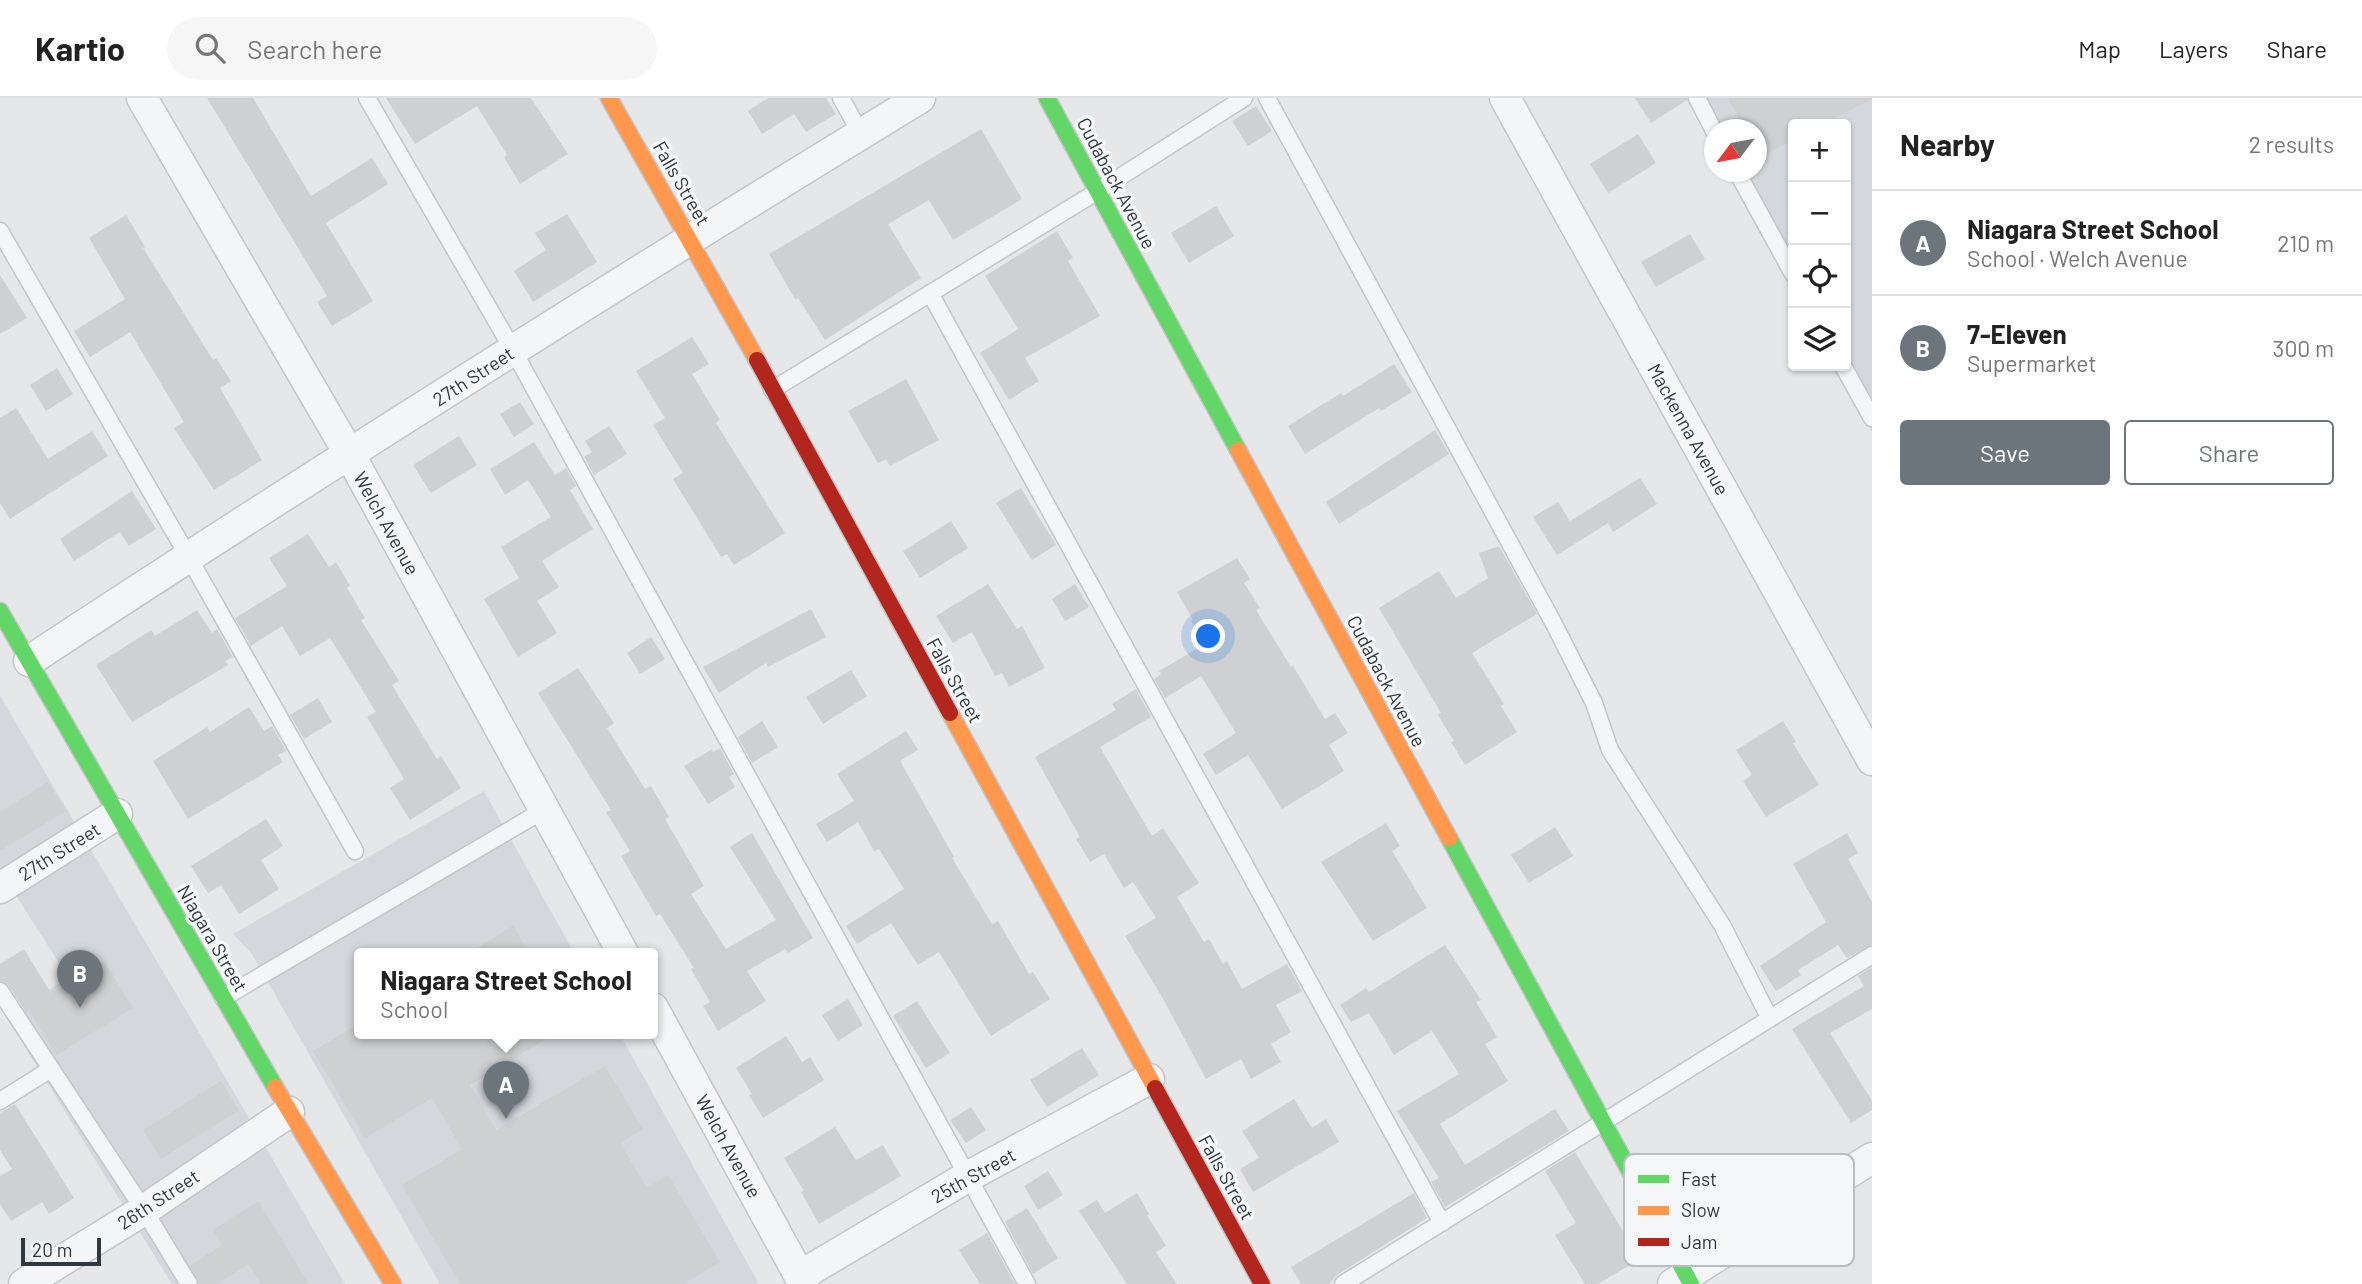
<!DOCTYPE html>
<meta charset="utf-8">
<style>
:root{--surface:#fff;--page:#f6f6f6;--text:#222;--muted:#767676;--line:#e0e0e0;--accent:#6d757c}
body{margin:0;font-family:Barlow,sans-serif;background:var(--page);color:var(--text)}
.controls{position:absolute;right:21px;top:21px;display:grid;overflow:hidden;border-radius:7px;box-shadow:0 2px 5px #0004}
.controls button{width:63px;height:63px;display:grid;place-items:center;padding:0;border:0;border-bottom:2px solid var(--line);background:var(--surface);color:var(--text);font:35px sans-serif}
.compass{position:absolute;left:1704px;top:21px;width:63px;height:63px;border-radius:50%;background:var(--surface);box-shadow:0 2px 5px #0004;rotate:238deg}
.scale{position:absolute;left:21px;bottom:18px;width:80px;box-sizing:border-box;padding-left:7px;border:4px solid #2d3841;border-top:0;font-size:19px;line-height:24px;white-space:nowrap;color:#2d3841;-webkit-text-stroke:5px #f4f6f8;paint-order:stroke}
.you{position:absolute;left:1209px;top:539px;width:24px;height:24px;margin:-18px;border:5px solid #fff;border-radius:50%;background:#1a73e8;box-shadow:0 0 0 10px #1a73e833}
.badge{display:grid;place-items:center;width:46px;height:46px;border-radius:50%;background:var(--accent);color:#fff;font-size:23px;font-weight:700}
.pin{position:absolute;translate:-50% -58px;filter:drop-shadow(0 2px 4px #0008)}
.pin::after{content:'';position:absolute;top:37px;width:24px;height:21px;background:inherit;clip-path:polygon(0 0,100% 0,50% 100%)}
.popup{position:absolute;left:354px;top:850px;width:304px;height:91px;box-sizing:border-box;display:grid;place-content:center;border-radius:7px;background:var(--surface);filter:drop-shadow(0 2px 5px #0005);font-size:23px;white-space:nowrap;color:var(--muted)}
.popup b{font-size:26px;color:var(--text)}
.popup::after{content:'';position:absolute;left:50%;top:100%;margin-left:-14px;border:14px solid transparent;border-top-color:var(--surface)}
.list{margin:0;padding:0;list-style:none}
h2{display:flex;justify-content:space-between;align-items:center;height:91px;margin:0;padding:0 28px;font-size:30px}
h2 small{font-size:23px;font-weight:400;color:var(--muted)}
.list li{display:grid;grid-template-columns:46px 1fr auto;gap:21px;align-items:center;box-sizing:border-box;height:105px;padding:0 28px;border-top:2px solid var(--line)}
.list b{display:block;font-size:26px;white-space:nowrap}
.list p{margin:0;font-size:23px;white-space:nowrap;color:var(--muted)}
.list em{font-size:23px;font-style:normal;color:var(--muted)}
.actions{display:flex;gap:14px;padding:21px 28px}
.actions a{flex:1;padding:16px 0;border:2px solid var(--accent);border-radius:7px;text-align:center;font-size:24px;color:var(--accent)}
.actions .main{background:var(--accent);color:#fff}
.icon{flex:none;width:38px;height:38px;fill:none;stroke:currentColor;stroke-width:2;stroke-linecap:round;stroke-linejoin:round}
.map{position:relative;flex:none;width:1872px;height:1186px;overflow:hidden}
header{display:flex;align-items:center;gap:42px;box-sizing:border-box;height:98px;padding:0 35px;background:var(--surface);border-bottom:2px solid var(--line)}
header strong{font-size:33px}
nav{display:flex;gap:38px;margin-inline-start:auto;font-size:24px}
.search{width:490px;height:63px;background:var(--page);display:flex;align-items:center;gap:18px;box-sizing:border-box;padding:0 24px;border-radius:38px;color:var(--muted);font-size:26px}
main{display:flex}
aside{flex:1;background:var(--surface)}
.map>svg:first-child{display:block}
.built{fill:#d4d7dc}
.building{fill:#ced0d1}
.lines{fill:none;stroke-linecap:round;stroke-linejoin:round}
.lane-casing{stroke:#c3c5c7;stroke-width:19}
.street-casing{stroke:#c3c5c7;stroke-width:33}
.fast-casing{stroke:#c3c5c7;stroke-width:19}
.slow-casing{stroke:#c3c5c7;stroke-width:19}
.jam-casing{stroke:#c3c5c7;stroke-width:19}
.lane{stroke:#f4f5f6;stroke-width:16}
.street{stroke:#f4f5f6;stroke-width:30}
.fast{stroke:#63d668;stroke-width:16}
.slow{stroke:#ff974d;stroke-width:16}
.jam{stroke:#b3261e;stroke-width:16}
.labels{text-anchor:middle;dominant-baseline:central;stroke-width:7;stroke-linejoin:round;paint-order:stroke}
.street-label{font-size:19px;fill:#2d3841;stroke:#f4f6f8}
.key{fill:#f4f6f8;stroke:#b8bdc1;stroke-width:2}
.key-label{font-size:19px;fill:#2d3841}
</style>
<header>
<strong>Kartio</strong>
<div class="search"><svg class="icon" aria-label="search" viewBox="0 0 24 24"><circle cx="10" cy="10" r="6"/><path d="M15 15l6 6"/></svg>Search here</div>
<nav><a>Map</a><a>Layers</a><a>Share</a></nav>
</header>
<main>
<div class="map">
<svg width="1872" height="1186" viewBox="0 0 1872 1186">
<rect width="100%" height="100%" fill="#e5e7e9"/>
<path class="built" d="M1686,0H1872V334L1835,268H1846V26H1793V193L1726,74H1756V32H1714V52Z
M0,598L204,943L345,1186H172L7,920L68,879L3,777L0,778Z
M484,693L574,855H359V935H619L759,1186H440L252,856L233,836Z"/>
<path class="building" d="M207,0H253L311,98L372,60L388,86L326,125L373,203L332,228L317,204L327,198Z
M386,0H531L568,56L520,86L504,59L507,57L477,8L415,46Z
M768,0H826L836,16L806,34L794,16L762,36L748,13Z
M1635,0H1687V2L1651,25Z
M1728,0H1872V1L1823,26H1793V42L1756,61V32H1745Z
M1256,8L1272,33L1248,48L1232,23Z
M981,31L1022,101L953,142L929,102L888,126L921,180L825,242L798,200L795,201L769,156Z
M1638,36L1656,65L1608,95L1590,66Z
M1216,108L1234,138L1189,165L1171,135Z
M567,116L597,164L533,204L514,173L546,152L535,135Z
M126,117L145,149L143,150L213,262L216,260L231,283L220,290L262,362L214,392L174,330L184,324L130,234L90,259L74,233L125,201L89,140Z
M1057,133L1073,160L1068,163L1100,218L1025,260L1039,283L1009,302L980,255L1018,231L985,178Z
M1690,136L1705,161L1656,189L1641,164Z
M0,177L27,220L0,236Z
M692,239L709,266L692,276L720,322L716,325L785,435L734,467L727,456L721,459L673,381L683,375L653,327L665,320L636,273Z
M1394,266L1412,294L1381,313L1379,310L1305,356L1288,328L1341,295L1343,298Z
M57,270L73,296L46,313L30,287Z
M906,281L939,342L890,368L886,361L878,365L848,313Z
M520,304L534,326L514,339L500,316Z
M16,310L48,361L92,333L108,358L10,421L0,405V320Z
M609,328L627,356L594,377L584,359L592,354L585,343Z
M1435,332L1449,356L1339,426L1326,404Z
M459,338L477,367L431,395L413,367Z
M534,344L555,377L566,370L576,388L570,392L593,431L542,463L559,489L537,503L557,535L518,559L484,501L519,480L501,449L551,419L528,382L505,397L490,371Z
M1640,380L1657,406L1613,434L1608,425L1557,457L1533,419L1558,404L1570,423Z
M1021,390L1056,447L1032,462L996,405Z
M132,393L156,431L129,448L120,434L74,463L60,441Z
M951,423L968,450L920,480L903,453Z
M308,436L329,469L336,464L350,488L347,490L365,520L361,522L399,583L392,587L437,661L441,658L461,690L410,722L390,690L404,681L367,619L376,614L330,540L300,558L282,528L251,548L235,520L287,488L269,460Z
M1499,448L1537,516L1472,555L1504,606L1501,608L1517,634L1465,667L1451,644L1454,643L1438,617L1441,615L1379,510L1439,473L1456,500L1488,480L1479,455Z
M1237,460L1250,481L1244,485L1260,510L1256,512L1291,569L1293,568L1325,621L1335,615L1348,635L1329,647L1344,673L1282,711L1248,657L1216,677L1203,656L1236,635L1201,578L1165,600L1154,581L1161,576L1159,573L1205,546L1191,523L1193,522L1177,494Z
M988,486L1017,531L1022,528L1045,570L1009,589L1002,575L995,578L972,534L953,545L936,518Z
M1075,486L1089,509L1065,523L1052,501Z
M811,511L826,539L768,569L766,565L719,595L703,569Z
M197,512L212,535L217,531L233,559L225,563L228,567L132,624L96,567L151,532L155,538Z
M651,539L665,561L640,576L627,555Z
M578,570L614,625L607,630L645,691L651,688L669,719L665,721L704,788L691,796L726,851L776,822L730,749L752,735L813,840L788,855L785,851L747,873L766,903L718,933L703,908L710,904L691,871L694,870L660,816L656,818L621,758L630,753L606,714L611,712L538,595Z
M851,572L867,598L823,626L806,599Z
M1136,591L1151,619L1100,649L1152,738L1163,730L1199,785L1177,799L1204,844L1209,841L1223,866L1227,863L1242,891L1287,866L1302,893L1276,907L1291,934L1271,946L1281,964L1251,981L1241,961L1206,981L1162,899L1125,838L1156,820L1133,784L1124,790L1104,756L1090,764L1076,741L1080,739L1035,659L1116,612L1112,606Z
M318,600L332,624L304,641L290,617Z
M249,609L264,633L272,628L286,653L278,657L283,664L188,721L153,663L207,629L210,634Z
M762,623L778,649L752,665L738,639Z
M1783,623L1796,644L1793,645L1819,687L1766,719L1743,683L1752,677L1736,652Z
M906,633L918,652L900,663L954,759L952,760L992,826L998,823L1029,876L1033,874L1050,901L991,938L939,854L918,867L891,825L857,846L846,828L904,791L879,751L874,753L858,724L827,744L816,726L854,703L837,676Z
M720,650L734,676L729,679L735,689L708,706L684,668L712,651L713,654Z
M48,684L66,713L0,753V714Z
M266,721L283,748L261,762L279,791L239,816L221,787L208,795L191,768Z
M1386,725L1400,748L1392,753L1427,810L1373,843L1321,764Z
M1555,729L1573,758L1529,785L1511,757Z
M1847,735L1858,755L1848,761L1872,804V847L1847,860L1838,847L1798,872L1801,877L1776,893L1760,868L1826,824L1793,766Z
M513,828L529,855H468Z
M1445,847L1481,902L1476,904L1497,939L1485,946L1508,983L1440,1026L1465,1067L1555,1011L1569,1033L1445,1109L1431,1084L1439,1080L1397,1013L1459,976L1432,933L1394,957L1369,915L1351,924L1340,907L1366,890L1369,894Z
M24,851L51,895L104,863L133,910L56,957L29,912L26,914L8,887L0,883V866Z
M1872,869V911L1830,935L1872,1003V1012L1851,1025L1792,931L1864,888L1858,878Z
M848,901L863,927L838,943L822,917Z
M917,903L950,955L926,970L893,918Z
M359,926V935H556L470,987L496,1032L605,968L643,1031L620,1045L647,1090L668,1077L720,1164L683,1186H460L402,1087L462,1051L432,1000L365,1040L313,953Z
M786,938L802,964L810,959L824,982L763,1020L749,997L752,996L736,970Z
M1082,950L1099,977L1047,1009L1030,982Z
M221,983L239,1012L161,1061L143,1032Z
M1294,1001L1312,1030L1326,1021L1339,1044L1253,1094L1240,1071L1259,1060L1242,1033Z
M15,1006L74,1100L49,1116L42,1104L11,1123L0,1106V1078L12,1071L0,1052V1015Z
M971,1009L986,1032L966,1045L950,1022Z
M835,1029L856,1062L883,1047L901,1078L819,1126L801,1094L804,1093L784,1060Z
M1575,1054L1640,1161L1598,1186H1585L1555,1137L1576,1125L1545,1073Z
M1048,1073L1063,1097L1038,1112L1024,1088Z
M1137,1095L1149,1116L1147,1117L1166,1148L1156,1154L1177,1186H1127L1079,1113L1097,1102L1105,1115Z
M1414,1095L1427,1120L1337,1177L1329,1186H1301L1291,1169Z
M258,1103L309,1186H261L248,1166L217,1186H199L190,1168L222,1147L213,1132Z
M1027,1110L1058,1160L1033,1176L1005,1124Z
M987,1135L1015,1186H980L959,1152Z"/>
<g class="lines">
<g class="lane-casing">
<path id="lane" d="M367,0L513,252L1027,1186
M841,0L861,36
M1267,0L1554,526L1594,605L1610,652L1722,827L1770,921
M1697,0L1714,33
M1737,74L1793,176
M0,133L188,458L355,753
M930,195L1442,1125
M1843,268L1872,320
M772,292L1098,93L1244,0
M0,893L144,1112L189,1186
M223,900L544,712
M0,1003L51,971
M1343,1186L1872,857"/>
</g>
<g class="street-casing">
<path id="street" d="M142,0L350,357L623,855
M1505,0L1872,662
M29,563C323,370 620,183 920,0
M0,790L117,716
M653,910L804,1186
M800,1178L967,1079L1149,981
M24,1186L144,1112L289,1014
M1673,1186L1872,1060"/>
</g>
<g class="fast-casing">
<path id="fast" d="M1047,0L1238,352
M0,513L275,989
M1449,740L1691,1186"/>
</g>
<g class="slow-casing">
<path id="slow" d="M609,0L757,262
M1238,352L1449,740
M950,615L1155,990
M275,989L393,1186"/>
</g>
<g class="jam-casing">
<path id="jam" d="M757,262L950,615
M1155,990L1262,1186"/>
</g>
<use href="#lane" class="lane"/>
<use href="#street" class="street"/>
<use href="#fast" class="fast"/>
<use href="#slow" class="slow"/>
<use href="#jam" class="jam"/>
</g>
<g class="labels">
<g class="street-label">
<text transform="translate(682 85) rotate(60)">Falls Street</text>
<text transform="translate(1117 85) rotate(62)">Cudaback Avenue</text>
<text transform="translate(473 278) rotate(-33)">27th Street</text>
<text transform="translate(1689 331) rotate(61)">Mackenna Avenue</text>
<text transform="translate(387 425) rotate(61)">Welch Avenue</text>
<text transform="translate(955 582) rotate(61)">Falls Street</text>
<text transform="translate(1387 583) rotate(62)">Cudaback Avenue</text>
<text transform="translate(59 753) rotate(-32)">27th Street</text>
<text transform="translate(213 840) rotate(60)">Niagara Street</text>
<text transform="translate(729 1048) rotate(61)">Welch Avenue</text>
<text transform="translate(973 1077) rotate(-29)">25th Street</text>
<text transform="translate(1227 1079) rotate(61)">Falls Street</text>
<text transform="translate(158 1101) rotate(-33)">26th Street</text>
</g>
</g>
<rect x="1624" y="1056" width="230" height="112" rx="10" class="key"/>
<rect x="1638" y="1077" width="31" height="8" fill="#63d668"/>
<rect x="1638" y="1108" width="31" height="9" fill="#ff974d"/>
<rect x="1638" y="1140" width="31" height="8" fill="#b3261e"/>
<g class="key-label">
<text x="1681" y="1088">Fast</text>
<text x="1681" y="1119">Slow</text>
<text x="1681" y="1151">Jam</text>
</g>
</svg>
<div class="controls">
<button>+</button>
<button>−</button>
<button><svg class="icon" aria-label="locate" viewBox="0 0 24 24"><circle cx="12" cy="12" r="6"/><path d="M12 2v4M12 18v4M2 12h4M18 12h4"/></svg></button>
<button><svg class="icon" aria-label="layers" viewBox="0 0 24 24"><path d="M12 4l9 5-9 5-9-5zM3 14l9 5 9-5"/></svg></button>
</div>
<svg class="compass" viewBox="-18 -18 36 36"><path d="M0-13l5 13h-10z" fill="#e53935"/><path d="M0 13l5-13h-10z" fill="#767676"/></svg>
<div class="scale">20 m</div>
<div class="you"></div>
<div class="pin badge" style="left:506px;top:1021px">A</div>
<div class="popup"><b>Niagara Street School</b>School</div>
<div class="pin badge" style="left:80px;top:910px">B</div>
</div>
<aside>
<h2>Nearby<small>2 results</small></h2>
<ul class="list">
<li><span class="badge">A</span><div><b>Niagara Street School</b><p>School · Welch Avenue</p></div><em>210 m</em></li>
<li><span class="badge">B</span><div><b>7-Eleven</b><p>Supermarket</p></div><em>300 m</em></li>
</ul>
<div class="actions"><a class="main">Save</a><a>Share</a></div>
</aside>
</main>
